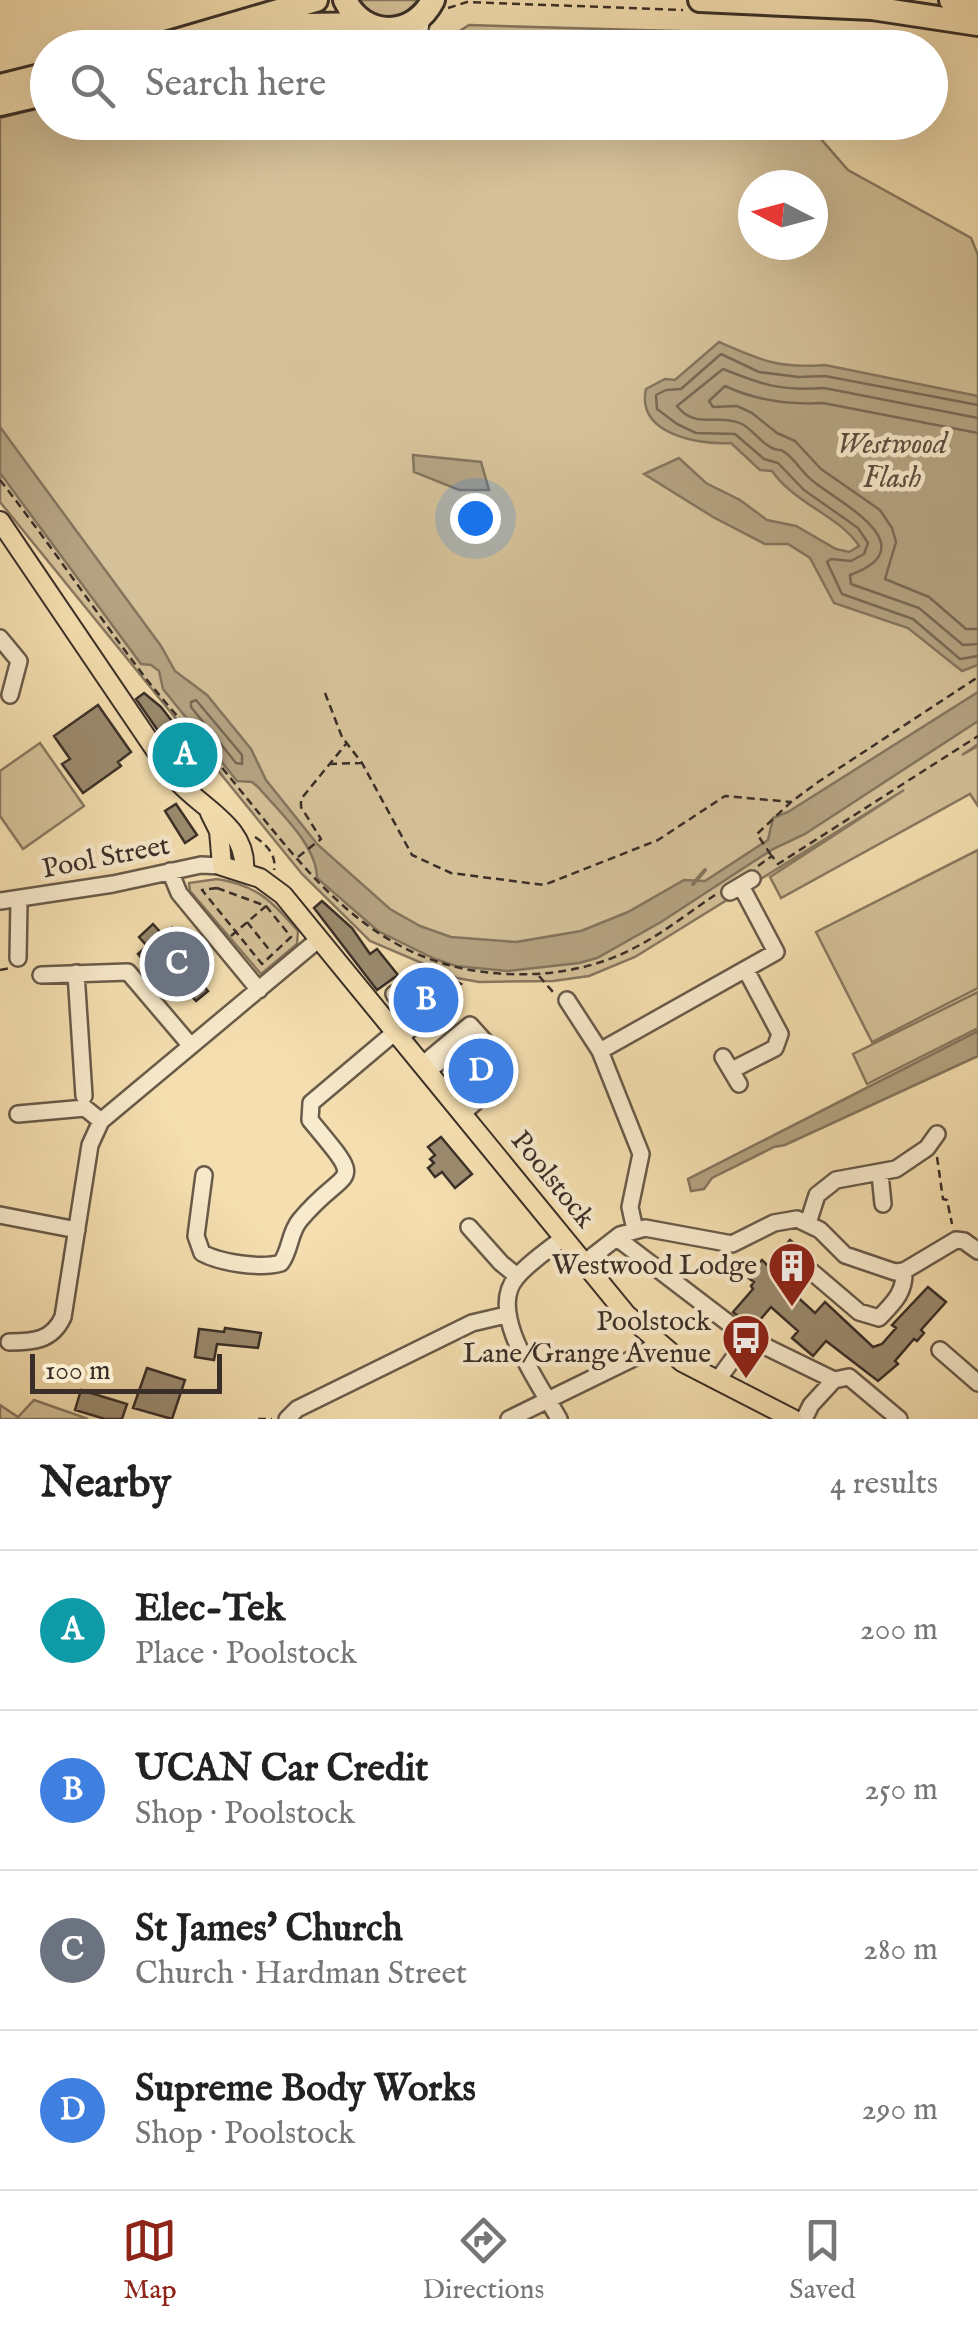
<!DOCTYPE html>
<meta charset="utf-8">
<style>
:root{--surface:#fff;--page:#f6f6f6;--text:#222;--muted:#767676;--line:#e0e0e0;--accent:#8f2418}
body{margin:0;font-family:"IM FELL English",serif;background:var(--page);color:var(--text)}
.compass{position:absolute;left:738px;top:170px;width:90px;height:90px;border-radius:50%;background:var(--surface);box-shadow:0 10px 40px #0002;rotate:276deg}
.scale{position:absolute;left:30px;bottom:25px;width:192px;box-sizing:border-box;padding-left:10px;border:5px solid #3a2f28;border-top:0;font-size:28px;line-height:35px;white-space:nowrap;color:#3a2f28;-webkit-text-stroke:8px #f8eacc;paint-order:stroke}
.you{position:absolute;left:475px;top:518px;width:35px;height:35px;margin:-25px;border:8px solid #fff;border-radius:50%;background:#1a73e8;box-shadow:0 0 0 15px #1a73e833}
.badge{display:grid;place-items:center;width:65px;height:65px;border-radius:50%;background:var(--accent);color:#fff;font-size:32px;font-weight:700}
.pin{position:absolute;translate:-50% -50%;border:5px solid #fff;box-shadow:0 2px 10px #0006}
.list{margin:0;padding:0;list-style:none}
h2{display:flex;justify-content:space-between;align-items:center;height:130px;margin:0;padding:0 40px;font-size:42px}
h2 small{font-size:32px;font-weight:400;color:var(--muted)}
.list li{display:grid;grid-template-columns:65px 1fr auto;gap:30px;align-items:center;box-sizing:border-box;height:160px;padding:0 40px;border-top:2px solid var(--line)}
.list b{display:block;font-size:38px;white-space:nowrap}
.list p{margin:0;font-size:32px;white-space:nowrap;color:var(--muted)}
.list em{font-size:32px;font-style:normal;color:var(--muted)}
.icon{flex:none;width:55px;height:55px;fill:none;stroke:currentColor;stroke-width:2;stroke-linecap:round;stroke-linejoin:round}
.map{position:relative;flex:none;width:978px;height:1419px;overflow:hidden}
.search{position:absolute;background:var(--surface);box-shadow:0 10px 40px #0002;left:30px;right:30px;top:30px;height:110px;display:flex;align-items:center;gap:25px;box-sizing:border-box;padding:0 35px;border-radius:55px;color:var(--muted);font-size:38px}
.sheet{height:770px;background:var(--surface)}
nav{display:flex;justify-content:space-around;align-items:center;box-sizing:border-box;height:140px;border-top:2px solid var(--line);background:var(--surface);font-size:28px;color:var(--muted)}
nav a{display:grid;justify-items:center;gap:5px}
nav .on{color:var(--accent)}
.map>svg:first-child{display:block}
.green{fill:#d5c199;stroke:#887860;stroke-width:2.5;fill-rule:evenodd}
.water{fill:#b5a382;stroke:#84755e;stroke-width:2.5}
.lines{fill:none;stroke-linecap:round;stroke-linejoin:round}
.shore{stroke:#786955;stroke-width:2.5}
.stream{stroke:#84755e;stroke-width:4}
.building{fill:#9b8b6f;stroke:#3a2f28;stroke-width:2.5}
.minor-casing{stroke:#695b4a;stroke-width:20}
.major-casing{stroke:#3a2f28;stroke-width:22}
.highway-casing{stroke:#3a2f28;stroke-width:28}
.path{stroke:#3a2f28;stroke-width:2.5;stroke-dasharray:8 5;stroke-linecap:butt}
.minor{stroke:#f8eacc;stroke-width:15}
.major{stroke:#f5dfb0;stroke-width:18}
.highway{stroke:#f5dfb0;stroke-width:22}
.labels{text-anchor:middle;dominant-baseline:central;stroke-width:9;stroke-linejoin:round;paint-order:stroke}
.street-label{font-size:28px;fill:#3a2f28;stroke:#f8eacc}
.poi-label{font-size:28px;fill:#3a2f28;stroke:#f8eacc;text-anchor:end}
.water-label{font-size:30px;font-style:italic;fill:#594c3e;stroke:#f8eacc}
</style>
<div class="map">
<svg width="978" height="1419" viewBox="0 0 978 1419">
<rect width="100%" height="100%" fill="#f5dfb0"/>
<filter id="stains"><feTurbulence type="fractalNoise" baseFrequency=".002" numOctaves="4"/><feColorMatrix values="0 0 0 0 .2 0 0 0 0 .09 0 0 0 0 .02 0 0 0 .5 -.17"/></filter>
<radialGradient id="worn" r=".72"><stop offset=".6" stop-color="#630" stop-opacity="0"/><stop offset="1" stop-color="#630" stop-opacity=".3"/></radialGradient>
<path class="green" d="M355,0H418C395,27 379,21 355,0Z
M469,25L777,34L780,47H435Z
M47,106L48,122L807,123L848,170L971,238L978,255V744L962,755L978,746V806L970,794L781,898L770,877L904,790L635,957L589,976L553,981L479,982L457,978L370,941L302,874L0,502V118ZM753,185H813V245H753Z
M40,743L84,806L23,849L0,816V771Z
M978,850V988L872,1042L816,932Z
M217,879C257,885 273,902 298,931L297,944L261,974L190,891L189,883Z
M978,992V1028L867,1084L853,1054Z
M34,1400L88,1419H0V1405L18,1417Z"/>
<path class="water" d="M719,342C760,360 779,369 825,365L978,396V665L962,671L908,628L834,603L810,558L788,544H765L713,517L644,474L679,458L706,483L740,500L767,520L796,526L836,549L849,552L859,546C841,517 795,504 772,471L760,470L731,443C698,445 636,434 646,389L665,379L675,380Z
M0,427L161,646L175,671L207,695L251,749L266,780L318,845L390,909L420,926L451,937L516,942L581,931L628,912L684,880L705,881L768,840L773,818L788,812L978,692V721L805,834L773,849L661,922L597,958L579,963L507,971L456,966L435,959L378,931L317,878C317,845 279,812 259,788L252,782L237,781L163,689L159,671L151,665L141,664L0,473Z
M413,455L481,462L489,490H459L414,472Z
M978,1031V1056L785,1145L774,1147L712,1178L704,1189L691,1191L688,1179Z"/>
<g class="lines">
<path class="shore" d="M978,405L825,376L799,377L759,372L721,354L681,389L666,390L656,395L657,409L677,424L696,433L735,434L764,459L778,463L804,490L858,528L868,543L864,554L851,561L831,559L827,562L842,594L913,619L960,659L978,656
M978,418L824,388C780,391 763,385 723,369L677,406C695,430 720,413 742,424C753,430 761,443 772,448C783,453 777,446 787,454C797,462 803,474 814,482C842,504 927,547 850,575L851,584L919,608L963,645L978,644
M978,433L823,403C788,405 757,401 725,386L709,401L713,407L737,406L752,413L777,433L795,441L821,469L880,510L892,528L896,542L885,579L929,597L966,629H978
M196,700L242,755V764L236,763L191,707V702Z"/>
<path class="stream" d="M693,884L705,870"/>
</g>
<path class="building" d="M144,693L161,707L202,760L186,771L136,699Z
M98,705L131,752L118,762L121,766L83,793L62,764L70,759L54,736Z
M176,804L197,835L185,843L165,811Z
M322,901L352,928L370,954L377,949L398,975L377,990L314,908Z
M153,924L163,935L172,928L179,936L175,939L207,976L200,982L208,991L196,1001L187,991L179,997L149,963L147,965L138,954L147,946L139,937Z
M417,968L424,977L433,969L461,984L425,1013L398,984Z
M466,1043L490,1070L505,1056L513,1066L487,1089L455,1052Z
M441,1137L472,1174L455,1188L442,1172L435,1177L428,1168L434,1163L430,1159L435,1155L428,1147Z
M790,1240L803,1251L782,1276L786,1279L782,1283L815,1313L825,1302L873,1347L882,1344L896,1328L892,1325L928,1287L946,1302L921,1330L924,1333L917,1341L914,1339L895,1361L898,1364L878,1381L826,1341L813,1356L792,1338L798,1331L771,1307L753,1328L733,1312L753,1289L751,1286L754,1282L747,1277L762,1260L768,1266Z
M225,1328L261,1333L258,1348L217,1344L214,1360L195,1357L199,1329L224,1332Z
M147,1368L185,1380L172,1419L133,1408Z
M81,1390L127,1404L122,1419H105L75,1410Z"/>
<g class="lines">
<g class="minor-casing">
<path id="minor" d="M377,29L395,48
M417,48L422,16
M0,638L19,661L10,695
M170,871L179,893L259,990
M730,892L752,879
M0,901L113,884L201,865L222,866
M18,958L19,900
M76,973L84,1096
M41,975L128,972L191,1046
M394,994L418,1022L399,1039
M567,1000L600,1051
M723,1057L739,1084
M428,1060L470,1025L488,1045
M732,1070L775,1048L780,1034L746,970
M427,1072L445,1057L480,1098L462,1114
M18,1114L85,1108L101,1121
M880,1174L883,1204
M204,1175L196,1236L202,1253C221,1263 261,1269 281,1263C291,1249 289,1233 300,1220C347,1163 369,1191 310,1120L311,1103L394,1033
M0,1215L77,1230
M808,1223L817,1195L836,1180L896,1169L927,1148L937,1134
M469,1227L501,1263L517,1276
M635,1230L630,1207L641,1154L600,1051L776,952L741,886
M617,1238L748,1338L834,1380L849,1377L899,1419
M584,1263L620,1235L645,1228L732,1244L774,1223L797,1219L820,1230L845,1255L895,1272L904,1271L956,1240L964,1241L978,1251
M812,1272L859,1312L879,1318C893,1303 905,1293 904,1271
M9,1342C33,1342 52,1341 63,1317L90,1145L101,1121L319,939
M940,1350L978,1383
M717,1381L748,1338
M287,1419L297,1409L472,1323L506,1315
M509,1419L644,1353L657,1343
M559,1419C541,1386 486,1313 516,1278C528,1263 548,1250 563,1238
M804,1419L811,1405L834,1380"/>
</g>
<g class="major-casing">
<path id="major" d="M0,521L173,776C200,809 248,825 244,871
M210,813L219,831L222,866L260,878L283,895L626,1314L682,1362L793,1419"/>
</g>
<g class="highway-casing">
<path id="highway" d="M345,0C364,39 414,38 433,0
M700,0L872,8L978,24
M951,0L978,4
M152,48L316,0
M223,48L307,25L366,24
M0,86L48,74
M0,104L48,93"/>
</g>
<path class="path" d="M448,8L467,2L683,10
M119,48L137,43
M0,480C50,544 95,611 144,676C172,712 204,745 232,780C310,875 373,968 507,974C548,976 594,969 632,949C661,935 688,913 715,895
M325,693L342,737L362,763L412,855L451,873L544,885L658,840L725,796L791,802
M329,764L361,763
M255,837C266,844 277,855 274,870
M771,855L757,834L791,802L818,782L978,677
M298,857L321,839L301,807V799L346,744
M758,866L772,856L778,864L978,736
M217,888L266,906L291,937L262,964L202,890Z
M247,922L271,952
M231,936L266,906
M0,970L10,968
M539,976L553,992
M937,1157L943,1199L947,1200L952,1224
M258,1419H272"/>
<use href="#minor" class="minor"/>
<use href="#major" class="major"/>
<use href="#highway" class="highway"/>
</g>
<defs>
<g id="building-pin" transform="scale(2.5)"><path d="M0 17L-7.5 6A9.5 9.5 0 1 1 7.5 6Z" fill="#8f2418" stroke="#f8eacc"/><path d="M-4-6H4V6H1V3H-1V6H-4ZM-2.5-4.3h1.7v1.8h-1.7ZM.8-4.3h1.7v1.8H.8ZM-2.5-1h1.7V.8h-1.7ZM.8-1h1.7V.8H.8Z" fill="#fff"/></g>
<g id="bus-pin" transform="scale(2.5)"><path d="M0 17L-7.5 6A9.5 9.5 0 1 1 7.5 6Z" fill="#8f2418" stroke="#f8eacc"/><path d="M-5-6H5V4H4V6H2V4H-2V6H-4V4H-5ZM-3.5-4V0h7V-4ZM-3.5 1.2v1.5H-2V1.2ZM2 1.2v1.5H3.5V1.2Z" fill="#fff"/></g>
</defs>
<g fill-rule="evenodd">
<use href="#building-pin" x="792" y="1266"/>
<use href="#bus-pin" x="746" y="1338"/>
</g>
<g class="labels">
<g class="street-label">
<text transform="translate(106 858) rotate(-11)">Pool Street</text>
<text transform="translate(552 1180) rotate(51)">Poolstock</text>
</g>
<g class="poi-label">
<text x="757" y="1266">Westwood Lodge</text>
<text x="711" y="1322">Poolstock<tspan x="711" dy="32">Lane/Grange Avenue</tspan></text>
</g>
<g class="water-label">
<text x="892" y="445">Westwood<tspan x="892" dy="34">Flash</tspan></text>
</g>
</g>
<rect width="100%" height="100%" filter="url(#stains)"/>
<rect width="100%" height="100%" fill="url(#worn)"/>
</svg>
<svg class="compass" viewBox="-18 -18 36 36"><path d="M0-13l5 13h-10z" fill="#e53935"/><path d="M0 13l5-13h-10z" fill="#767676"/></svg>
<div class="scale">100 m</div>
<div class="you"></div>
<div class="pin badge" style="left:185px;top:755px;background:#0f9aa8">A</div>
<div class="pin badge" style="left:426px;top:1000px;background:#3f7fe0">B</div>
<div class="pin badge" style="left:177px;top:964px;background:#6b7280">C</div>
<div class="pin badge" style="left:481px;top:1071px;background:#3f7fe0">D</div>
<div class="search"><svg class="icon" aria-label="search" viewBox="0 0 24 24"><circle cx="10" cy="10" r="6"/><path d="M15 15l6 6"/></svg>Search here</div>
</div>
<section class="sheet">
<h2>Nearby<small>4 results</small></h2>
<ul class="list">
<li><span class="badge" style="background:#0f9aa8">A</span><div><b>Elec-Tek</b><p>Place · Poolstock</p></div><em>200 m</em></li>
<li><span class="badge" style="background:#3f7fe0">B</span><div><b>UCAN Car Credit</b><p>Shop · Poolstock</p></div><em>250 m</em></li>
<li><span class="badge" style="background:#6b7280">C</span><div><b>St James' Church</b><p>Church · Hardman Street</p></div><em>280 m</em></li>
<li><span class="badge" style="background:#3f7fe0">D</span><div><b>Supreme Body Works</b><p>Shop · Poolstock</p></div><em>290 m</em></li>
</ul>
</section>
<nav>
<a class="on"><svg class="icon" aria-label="map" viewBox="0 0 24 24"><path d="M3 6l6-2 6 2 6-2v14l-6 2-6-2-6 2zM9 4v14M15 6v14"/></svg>Map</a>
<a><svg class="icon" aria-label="directions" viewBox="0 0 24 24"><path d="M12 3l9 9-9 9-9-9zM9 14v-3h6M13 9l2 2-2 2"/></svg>Directions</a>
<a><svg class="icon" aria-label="saved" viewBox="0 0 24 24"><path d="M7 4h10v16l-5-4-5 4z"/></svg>Saved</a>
</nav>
